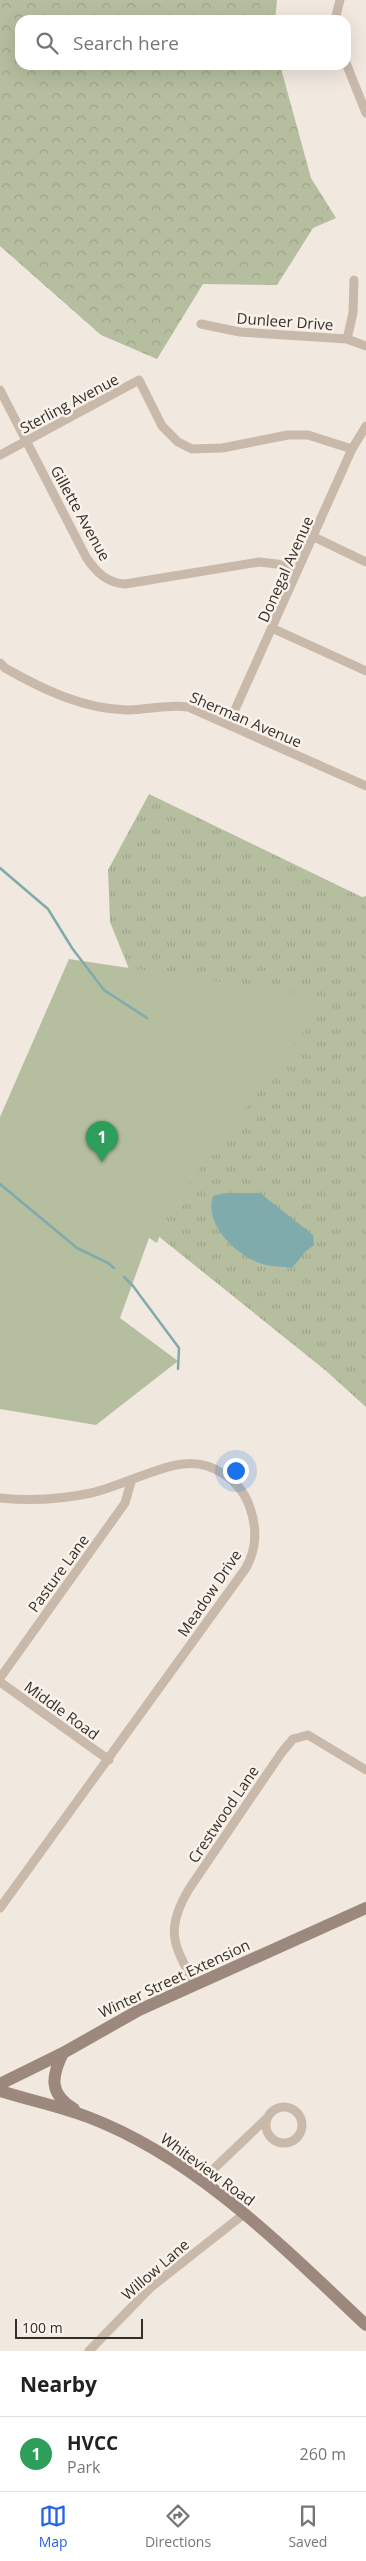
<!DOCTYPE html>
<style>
:root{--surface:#fff;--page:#f6f6f6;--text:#222;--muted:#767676;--line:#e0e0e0;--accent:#2563eb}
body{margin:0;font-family:"Open Sans",sans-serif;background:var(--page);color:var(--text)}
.scale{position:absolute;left:15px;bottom:12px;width:128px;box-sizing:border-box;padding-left:5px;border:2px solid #372e2a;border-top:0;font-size:14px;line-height:18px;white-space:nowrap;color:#372e2a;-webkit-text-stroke:4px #f9f2eb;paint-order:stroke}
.you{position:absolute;left:235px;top:1470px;width:18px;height:18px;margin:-12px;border:4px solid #fff;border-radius:50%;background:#1a73e8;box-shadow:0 0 0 8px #1a73e833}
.badge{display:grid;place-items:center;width:32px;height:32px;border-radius:50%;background:var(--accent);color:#fff;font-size:16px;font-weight:700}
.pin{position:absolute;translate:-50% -41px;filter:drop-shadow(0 1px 2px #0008)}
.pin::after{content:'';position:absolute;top:26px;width:18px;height:15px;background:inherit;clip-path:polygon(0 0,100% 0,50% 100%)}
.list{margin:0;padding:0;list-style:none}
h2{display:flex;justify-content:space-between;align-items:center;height:65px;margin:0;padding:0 20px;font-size:21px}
h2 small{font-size:16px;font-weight:400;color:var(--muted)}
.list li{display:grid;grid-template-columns:32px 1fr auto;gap:15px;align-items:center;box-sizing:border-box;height:75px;padding:0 20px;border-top:1px solid var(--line)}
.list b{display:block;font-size:19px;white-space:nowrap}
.list p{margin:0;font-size:16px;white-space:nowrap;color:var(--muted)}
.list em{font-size:16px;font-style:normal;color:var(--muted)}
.icon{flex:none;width:28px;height:28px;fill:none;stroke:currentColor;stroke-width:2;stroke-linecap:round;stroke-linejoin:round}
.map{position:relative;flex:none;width:366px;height:2351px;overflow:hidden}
.search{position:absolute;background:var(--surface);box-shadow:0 5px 20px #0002;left:15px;right:15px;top:15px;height:55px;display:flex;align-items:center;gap:12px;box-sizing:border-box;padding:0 18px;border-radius:15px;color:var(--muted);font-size:19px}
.sheet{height:140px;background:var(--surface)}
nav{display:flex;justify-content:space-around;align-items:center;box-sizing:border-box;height:70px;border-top:1px solid var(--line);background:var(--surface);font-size:14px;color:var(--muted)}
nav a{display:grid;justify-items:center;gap:2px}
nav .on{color:var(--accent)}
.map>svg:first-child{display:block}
.grass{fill:url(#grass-tufts)}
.forest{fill:url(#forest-crowns)}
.park{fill:#b5bf9f}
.water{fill:#7fabac}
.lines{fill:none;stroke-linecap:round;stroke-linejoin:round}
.stream{stroke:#7fabac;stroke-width:2.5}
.street{stroke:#c9b9ab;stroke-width:9}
.secondary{stroke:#9c887c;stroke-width:12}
.labels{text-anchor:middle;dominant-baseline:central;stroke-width:5;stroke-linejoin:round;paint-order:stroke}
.street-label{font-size:15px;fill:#372e2a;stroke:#f9f2eb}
</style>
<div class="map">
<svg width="366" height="2351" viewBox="0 0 366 2351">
<defs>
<pattern id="grass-tufts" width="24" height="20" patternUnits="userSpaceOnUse" patternTransform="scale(1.25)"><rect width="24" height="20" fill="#b5bf9f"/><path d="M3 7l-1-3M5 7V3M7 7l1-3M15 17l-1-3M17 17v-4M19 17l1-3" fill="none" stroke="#9ca489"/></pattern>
<pattern id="forest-crowns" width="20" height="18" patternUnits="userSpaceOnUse" patternTransform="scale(1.25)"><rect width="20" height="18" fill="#b5bf9f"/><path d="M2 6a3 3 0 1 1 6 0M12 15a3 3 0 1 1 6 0" fill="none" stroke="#9ca489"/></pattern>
</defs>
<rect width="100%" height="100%" fill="#f1e8df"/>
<path class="grass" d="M149,794L362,897L366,896V1407L325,1370L152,1231L129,969L110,922L108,870Z"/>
<path class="forest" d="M0,0H277L275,20H20V65H280L311,178L336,218L313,228L277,285L203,284L157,359L101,335L0,246Z"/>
<path class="park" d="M69,959L330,998L170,1208L157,1243L149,1238L120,1318L178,1361L96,1425L0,1409V1117Z"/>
<path class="water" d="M225,1193H260L313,1235L314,1245L306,1251L292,1268C281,1266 267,1267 257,1262C234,1252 204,1224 213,1196Z"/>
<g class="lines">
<path class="stream" d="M0,868L48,909L72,948L104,990L147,1018
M0,1184L77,1248L108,1263L114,1268
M124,1277L133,1286L179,1348L178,1369"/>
<path class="street" d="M335,20L340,0
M346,63L366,113
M201,324L240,332L347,339L366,346
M347,339L353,313L354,280
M0,390L86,557C96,572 107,583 125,584L259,562L277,564L298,569
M0,455L139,380L162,426L178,442L192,449L222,448L288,435H308L352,449
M314,537L366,562
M274,629L366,671
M0,663L5,668C42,689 83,709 127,710C148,710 167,704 188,707L366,786
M229,723L352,449L366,426
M0,1498C29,1501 63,1499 91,1493C121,1486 156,1467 183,1464C211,1460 240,1480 249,1505C257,1526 257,1548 246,1568L0,1908
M0,1678L125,1503L131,1482
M0,1682L109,1760
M195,1985C174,1945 164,1931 189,1889L282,1752L293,1739L308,1735L366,1770
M266 2125a18 18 0 1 1 36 0a18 18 0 1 1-36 0Z
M201,2181L268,2117
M89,2351L150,2288L244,2214"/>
<path class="secondary" d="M63,2053C51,2077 49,2094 74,2109
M0,2084L63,2053L139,2010L366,1908
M0,2091C29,2100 59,2106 88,2117C196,2158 283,2247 366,2325"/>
</g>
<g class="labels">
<g class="street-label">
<text transform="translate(285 321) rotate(4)">Dunleer Drive</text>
<text transform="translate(69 403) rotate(-28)">Sterling Avenue</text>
<text transform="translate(81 513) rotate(61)">Gillette Avenue</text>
<text transform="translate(285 569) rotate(-66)">Donegal Avenue</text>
<text transform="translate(246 719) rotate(23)">Sherman Avenue</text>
<text transform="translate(58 1573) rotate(-54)">Pasture Lane</text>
<text transform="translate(209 1593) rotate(-56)">Meadow Drive</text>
<text transform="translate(62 1710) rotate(36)">Middle Road</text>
<text transform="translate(223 1814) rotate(-56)">Crestwood Lane</text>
<text transform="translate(174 1978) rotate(-25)">Winter Street Extension</text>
<text transform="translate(208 2169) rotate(36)">Whiteview Road</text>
<text transform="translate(155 2269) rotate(-41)">Willow Lane</text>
</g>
</g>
</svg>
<div class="scale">100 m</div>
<div class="you"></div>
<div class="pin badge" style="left:102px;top:1162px;background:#2e9e5b">1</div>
<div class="search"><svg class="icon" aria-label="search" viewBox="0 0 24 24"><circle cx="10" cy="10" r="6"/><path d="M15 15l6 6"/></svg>Search here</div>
</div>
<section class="sheet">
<h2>Nearby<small></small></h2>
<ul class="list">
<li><span class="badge" style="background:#2e9e5b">1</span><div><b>HVCC</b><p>Park</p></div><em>260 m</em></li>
</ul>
</section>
<nav>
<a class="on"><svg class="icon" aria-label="map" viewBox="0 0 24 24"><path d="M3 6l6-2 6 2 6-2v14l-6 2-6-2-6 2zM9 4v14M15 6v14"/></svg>Map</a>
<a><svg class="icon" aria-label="directions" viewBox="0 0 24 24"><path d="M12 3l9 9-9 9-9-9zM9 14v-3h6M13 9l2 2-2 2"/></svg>Directions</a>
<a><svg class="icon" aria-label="saved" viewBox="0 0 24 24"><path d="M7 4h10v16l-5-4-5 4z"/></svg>Saved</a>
</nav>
